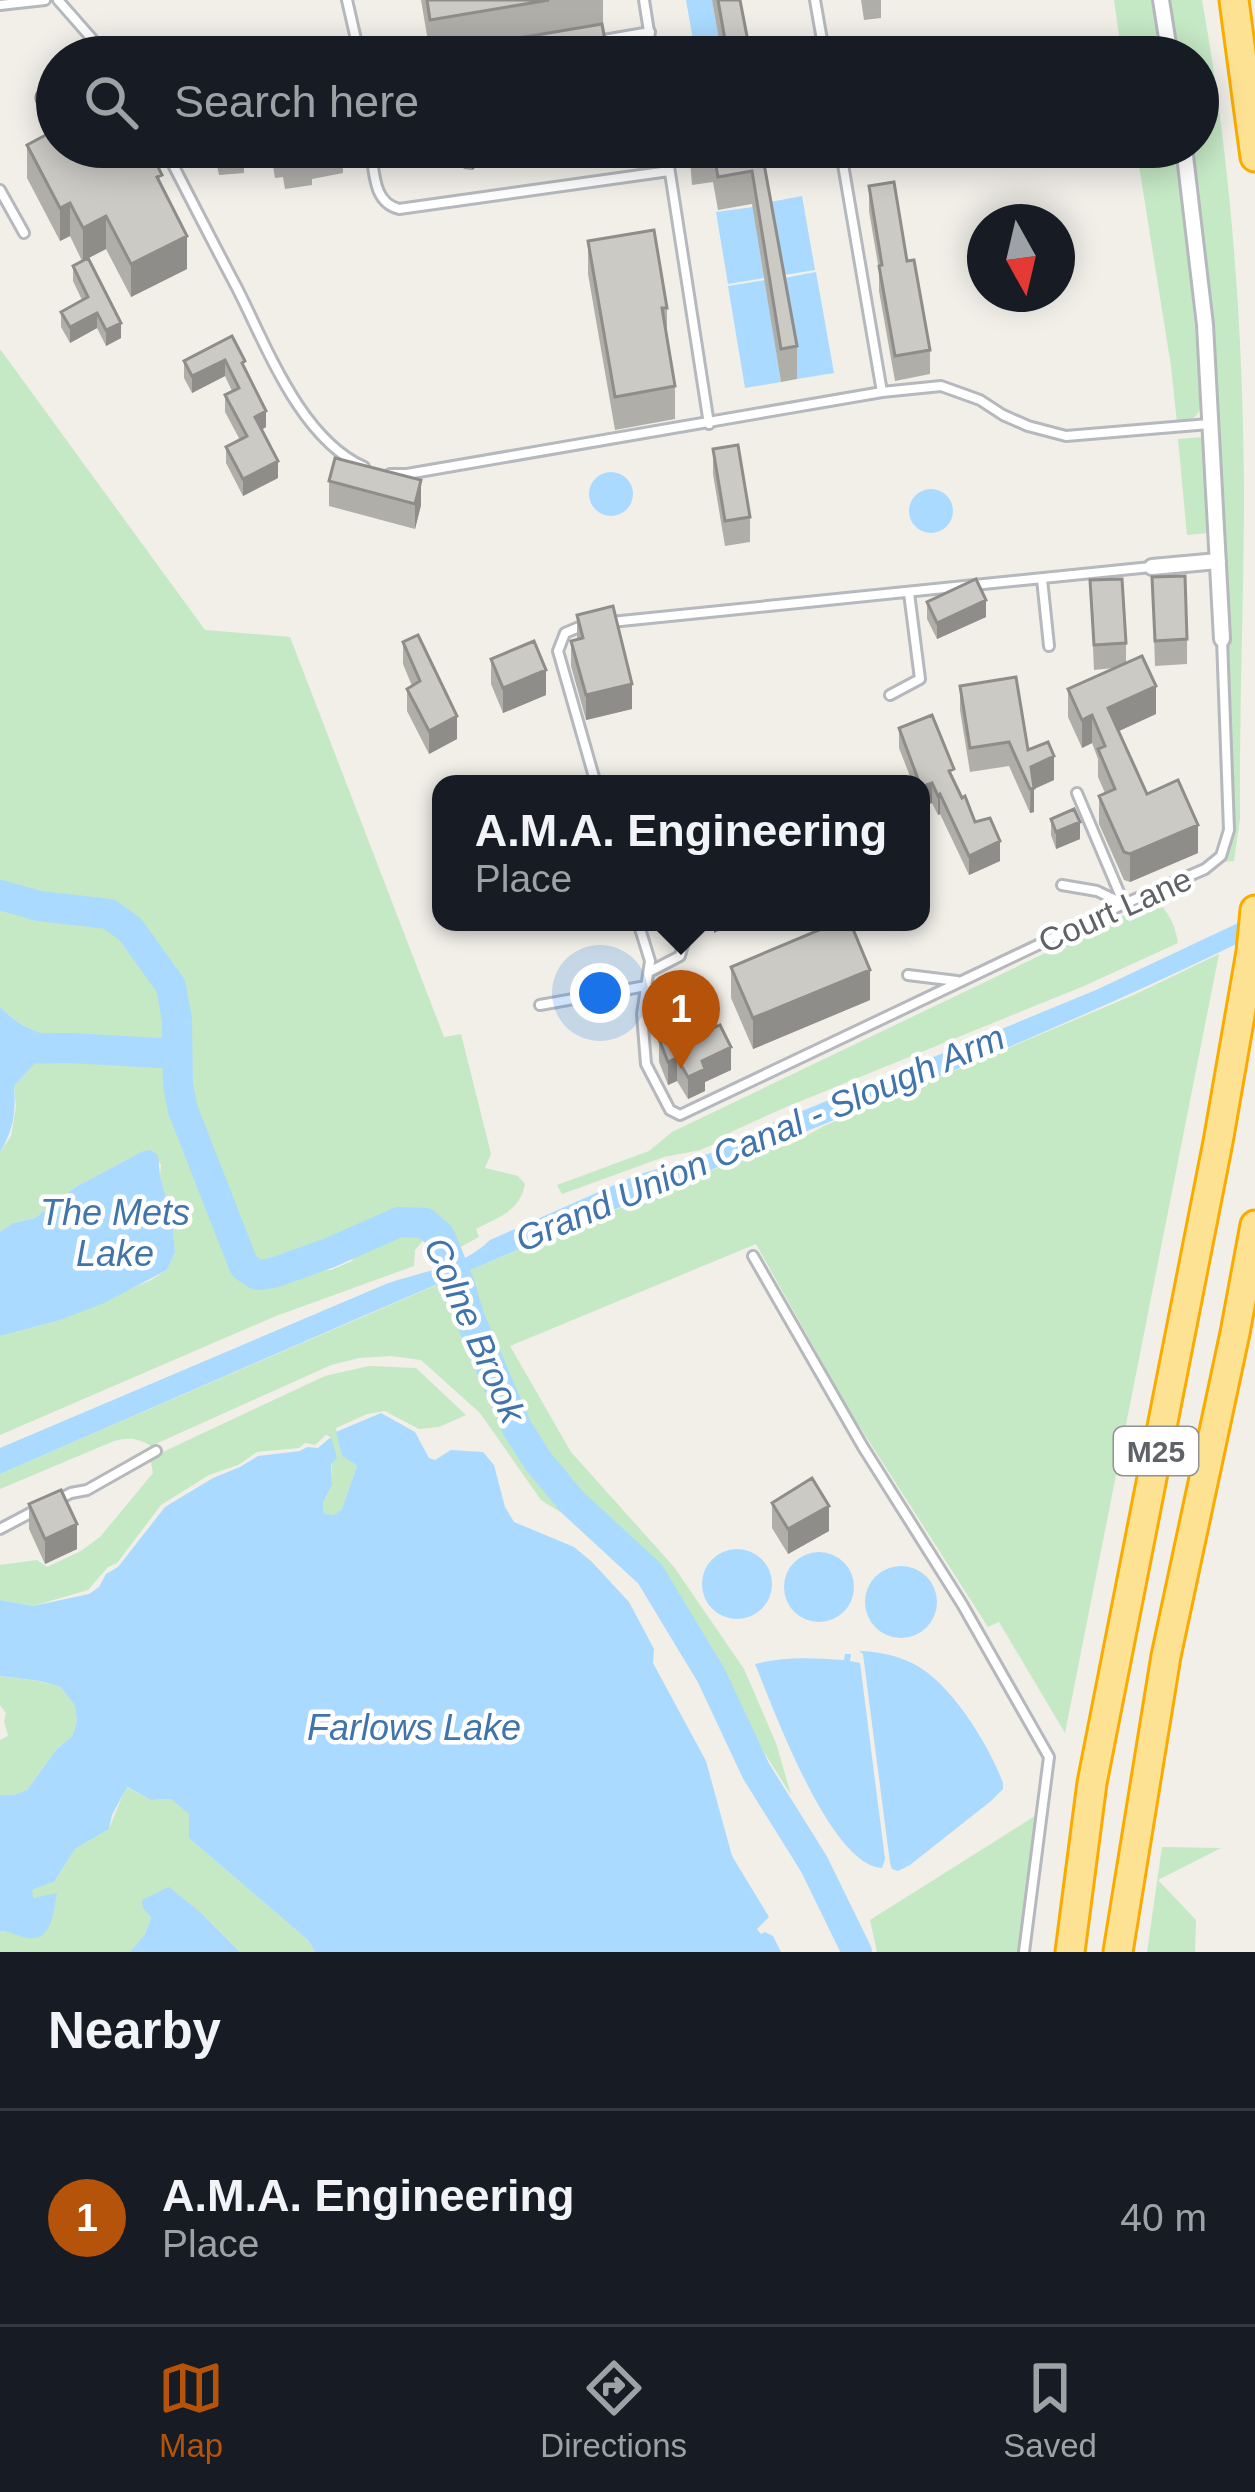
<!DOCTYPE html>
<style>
:root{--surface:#171b24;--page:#20242c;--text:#f1f3f6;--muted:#9ea1a6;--line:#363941;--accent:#b45309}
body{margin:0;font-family:Arial,sans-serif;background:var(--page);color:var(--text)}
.compass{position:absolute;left:967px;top:204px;width:108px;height:108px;border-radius:50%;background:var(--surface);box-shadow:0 6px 30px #0003;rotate:172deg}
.you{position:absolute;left:600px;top:993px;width:42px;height:42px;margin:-30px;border:9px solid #fff;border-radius:50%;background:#1a73e8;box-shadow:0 0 0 18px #1a73e833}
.badge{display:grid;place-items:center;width:78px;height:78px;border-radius:50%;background:var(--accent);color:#fff;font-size:39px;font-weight:700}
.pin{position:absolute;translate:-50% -99px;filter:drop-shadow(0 3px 6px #0008)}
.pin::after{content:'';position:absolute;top:63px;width:42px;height:36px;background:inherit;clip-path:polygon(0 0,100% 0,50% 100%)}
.popup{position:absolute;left:432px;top:775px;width:498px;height:156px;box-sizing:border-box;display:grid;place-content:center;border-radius:24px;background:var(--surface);filter:drop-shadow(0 3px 9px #0005);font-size:39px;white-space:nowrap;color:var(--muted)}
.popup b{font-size:45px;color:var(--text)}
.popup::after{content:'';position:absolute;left:50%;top:100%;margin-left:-24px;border:24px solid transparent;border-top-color:var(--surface)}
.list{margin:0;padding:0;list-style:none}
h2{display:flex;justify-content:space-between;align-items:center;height:156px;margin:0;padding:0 48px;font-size:51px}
h2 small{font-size:39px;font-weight:400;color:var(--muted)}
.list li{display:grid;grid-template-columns:78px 1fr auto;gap:36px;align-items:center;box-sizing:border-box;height:216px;padding:0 48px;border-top:3px solid var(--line)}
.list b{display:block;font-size:45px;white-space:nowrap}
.list p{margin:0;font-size:39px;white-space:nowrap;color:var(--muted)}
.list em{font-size:39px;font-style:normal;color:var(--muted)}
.icon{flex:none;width:66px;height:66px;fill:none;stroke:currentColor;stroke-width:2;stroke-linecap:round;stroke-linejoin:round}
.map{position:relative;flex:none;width:1255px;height:1952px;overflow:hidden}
.search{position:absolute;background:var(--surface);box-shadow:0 6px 30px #0003;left:36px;right:36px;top:36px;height:132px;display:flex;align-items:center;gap:30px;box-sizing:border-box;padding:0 42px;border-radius:66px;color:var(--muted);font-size:45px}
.sheet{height:372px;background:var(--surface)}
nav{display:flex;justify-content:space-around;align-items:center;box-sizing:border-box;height:168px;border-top:3px solid var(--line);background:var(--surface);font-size:33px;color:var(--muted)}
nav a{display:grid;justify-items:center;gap:6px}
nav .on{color:var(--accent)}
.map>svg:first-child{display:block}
.green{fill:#c5e8c5}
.water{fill:#aadaff}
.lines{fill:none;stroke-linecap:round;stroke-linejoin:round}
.river{stroke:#aadaff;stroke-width:30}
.lane-casing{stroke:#b5b8bc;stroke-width:14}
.street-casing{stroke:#b5b8bc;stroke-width:20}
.highway-casing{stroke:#f9ab00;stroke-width:33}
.lane{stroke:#fff;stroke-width:8}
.street{stroke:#fff;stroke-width:14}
.highway{stroke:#fde293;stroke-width:27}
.wall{fill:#afaea9}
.shaded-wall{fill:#8f8d8a}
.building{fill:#cccac5;stroke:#8f8d8a;stroke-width:3}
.labels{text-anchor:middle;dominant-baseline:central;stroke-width:9;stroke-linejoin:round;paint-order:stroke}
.shield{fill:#fff;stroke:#8f9295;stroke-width:3}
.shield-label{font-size:30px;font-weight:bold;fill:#5f6368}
.street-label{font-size:33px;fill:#5f6368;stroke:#fff}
.water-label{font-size:36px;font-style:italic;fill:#4174aa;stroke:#fff}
</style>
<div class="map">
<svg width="1255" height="1952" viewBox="0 0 1255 1952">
<rect width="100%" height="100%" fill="#f1efe8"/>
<path class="green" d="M1114,0H1151L1161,57H1122Z
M1162,0H1202C1231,161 1243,327 1244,490C1244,600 1239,709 1240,819L1234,861L1222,862L1232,832L1225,533L1187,147H1198V57H1173Z
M1136,147H1175L1184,211L1202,403C1198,417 1192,422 1177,423L1171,366Z
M0,349L205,630L290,637L444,1037L461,1034L491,1154L485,1168L518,1176L525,1184C520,1211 499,1217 476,1229L479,1237L455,1250L441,1223C435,1221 429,1218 423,1217C384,1211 306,1266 258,1273L246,1263L185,1110L180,1085V1022L174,986L132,928L110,911L37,902L0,892Z
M1203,437L1208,533L1187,535L1178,439Z
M0,898L38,909L108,917L128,931L168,987L175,1021L174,1050C114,1046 45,1053 0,1007Z
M1156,900C1170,914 1175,925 1178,943L1084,986L786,1107L733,1131L717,1143L700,1150L664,1157L562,1194L557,1185L649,1151L672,1132Z
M1219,954L1065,1733L999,1622L988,1627L849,1410L756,1244L510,1346L571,1452L674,1567L744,1669L776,1743L791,1795L651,1573L572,1499L539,1460L519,1428L494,1371L467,1271L754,1153L790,1145L824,1126L1136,994Z
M69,1053L174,1058L173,1085L177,1102L207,1187L242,1270L258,1280L300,1271L331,1270L352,1261C365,1233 398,1224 427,1230V1236L415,1250L414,1266L276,1316L0,1435V1336L57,1321L151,1280L167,1270L175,1252L172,1219L160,1176L161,1164L141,1152L74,1188L35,1218L13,1223L0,1232V1152L11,1136L16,1107L14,1086L38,1060L58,1058Z
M441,1283L510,1425L537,1468L568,1507L560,1512L541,1500L480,1413L421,1360L391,1356L359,1358L331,1365L151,1446C137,1438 130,1437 114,1441L0,1489V1474Z
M369,1366L416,1368L466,1415L439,1427L419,1429L385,1411L367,1414L336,1428L342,1456L357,1466L342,1509L334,1516L324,1514L323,1503L332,1485L331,1437L326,1435L315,1445L305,1443L299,1448L257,1452L238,1465L209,1475L161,1505L117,1563L108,1567L88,1590L33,1606L0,1600V1565L37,1560L47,1567L81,1551L100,1537L153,1473L150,1458L325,1376Z
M0,1676L39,1681L61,1687L75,1706L77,1722L72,1736L56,1750L27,1790L13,1795H0V1740L8,1736L4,1721L6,1713L0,1705Z
M126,1787L151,1800L171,1799L190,1814L189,1838L309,1941L315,1952H240L201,1913L151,1916L145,1934L130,1952H0V1931L14,1932L30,1938L57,1894L32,1898V1890L54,1882L75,1849L109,1829Z
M1035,1816L1018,1952H877L870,1920Z
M1162,1847L1221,1848L1158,1880L1196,1920L1195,1952H1147Z"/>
<path class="water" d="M686,0H712L722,57H696Z
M802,196L815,270L778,276L765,203Z
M753,207L764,278L728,284L716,212Z
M816,272L834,373L797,379L779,279Z
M765,280L781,382L745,388L728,286Z
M589 494a22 22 0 1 1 44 0a22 22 0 1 1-44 0Z
M909 511a22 22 0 1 1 44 0a22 22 0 1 1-44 0Z
M1255,915V935C998,1061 730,1158 468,1271C312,1338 156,1406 0,1474V1448L386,1284C422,1271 462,1268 490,1240L637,1175L718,1151L744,1135L1096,990Z
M0,1007C27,1033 34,1028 64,1043L69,1053L58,1058L38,1060L14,1086C16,1111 14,1130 0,1152Z
M150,1150L158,1155L160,1176L172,1219L175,1252L167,1270L104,1303L57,1321L0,1336V1232L13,1223L35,1218L74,1188L141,1152Z
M381,1413L415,1432L429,1458L435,1460L451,1450L483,1452L494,1465L505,1507L514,1522L574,1547L592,1562L629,1602L654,1649L653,1663L706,1761L732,1856L769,1917L757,1929L761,1934L765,1932L773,1936L781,1952H315L309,1941L189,1838V1814L171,1799L151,1800L127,1787L112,1815L109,1829L75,1849L54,1882L32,1890L33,1898L57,1893C54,1910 52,1941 29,1938C18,1937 11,1931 0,1931V1795H13L27,1790L56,1750L72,1736L77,1722L75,1706L61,1687L40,1681L0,1676V1600L33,1606L89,1594L99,1587L106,1574L118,1567L165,1507L213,1478L240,1467L258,1456L300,1451L307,1447L318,1448L331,1437L337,1458L331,1464L332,1485L323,1503L324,1514L334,1515L342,1509L357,1466L342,1456L336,1432Z
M702 1584a35 35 0 1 1 70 0a35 35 0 1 1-70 0Z
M784 1587a35 35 0 1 1 70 0a35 35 0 1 1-70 0Z
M865 1602a36 36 0 1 1 72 0a36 36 0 1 1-72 0Z
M859,1651C877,1651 898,1656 914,1664C951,1683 989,1745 1003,1783V1789L991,1801L910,1865L898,1871L892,1869L890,1863L863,1654Z
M845,1654H851L850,1661L860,1663L885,1859L882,1868C830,1866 773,1707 755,1664C785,1656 813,1658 844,1660Z
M169,1887L201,1913L240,1952H130L145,1934L151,1917L143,1908L142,1900Z"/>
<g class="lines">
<path class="river" d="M0,895L39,906L109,914L130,929L171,986L177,1020L178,1085L183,1110L244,1266L257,1275L273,1273L329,1253L399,1222L425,1223L440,1236L460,1285L469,1316L517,1428L538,1461L572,1502L650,1574L711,1675L756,1771L814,1864L857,1952
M0,1049L71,1048L177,1054"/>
<g class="lane-casing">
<path id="lane" d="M58,0L108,57
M347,0L360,57
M644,0L653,57
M815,0L825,57
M0,5L45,0
M598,41L650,32
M164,147C188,194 212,241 237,288C267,347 300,438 364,467
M370,147C375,171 372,202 399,209L669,171
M666,147L709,424
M0,190L24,233
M882,392L941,386L980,400L1003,415L1028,426L1066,436L1209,424
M390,474H407L882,392L840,147
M1042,579L1049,646
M611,622L1151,567
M584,625L565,633L558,651L596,784
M890,695L920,679L909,593
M1077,793L1124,904
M1062,885L1097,891L1122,903
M638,922L650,961L642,1014L646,1064L670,1110L680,1115L1124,904L1205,869L1221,856L1229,830L1222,639
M649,972L680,956L689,922
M908,975L957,981
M540,1005L646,986L678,1005L687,1014
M644,1007L667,1042
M753,1256L863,1447L962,1604L1049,1757L1024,1952
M55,1501L71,1493L87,1490L156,1451
M0,1529L36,1510"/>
</g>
<g class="street-casing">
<path id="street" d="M1161,0L1170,57
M1184,147L1205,325L1222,639
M1152,567L1218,561"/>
</g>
<g class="highway-casing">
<path id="highway" d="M1234,0L1255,157
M1070,1952L1092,1783L1218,1142L1251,952L1255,910
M1118,1952L1166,1656L1235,1333L1255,1225"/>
</g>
<use href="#lane" class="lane"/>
<use href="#street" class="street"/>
<use href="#highway" class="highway"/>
</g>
<path class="wall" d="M421,0H603V24L608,57H454V49L430,53Z
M712,0H740L751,57H722Z
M861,0H881V18L864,20Z
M36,98L56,107L51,115L45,116L39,113Z
M27,145L162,188L187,269L131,297L106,249L88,258L121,338L106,346L97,328L70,343L61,327V312L82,300L73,281V266L82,261L70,236L60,241L27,178Z
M213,147H247V164H244V173L219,175Z
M270,147H342L343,173L312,179V185L285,189L283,177L275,178Z
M459,147H500L493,148L492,165L485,167L479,165L472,170L464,169L460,163Z
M689,147H765V171L797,346V379L781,382L752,204L718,210L713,182L692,185Z
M869,186L907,261L930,350V374L895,381L879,291V270L869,211Z
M588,241L667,308V338L675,386V419L615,430L588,274Z
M232,336L266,427L262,430L278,478L243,496L226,463V447L240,440L225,412V395L232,391L225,376L192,393L184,378V361Z
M713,449L750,517V542L725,546L713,474Z
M329,481L421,505L415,529L329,506Z
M1152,577L1187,639V664L1155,666Z
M1090,580L1126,643V663L1156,714L1119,731L1147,794L1198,853L1130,882L1124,880L1099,824V796L1105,793L1098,777V759L1092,743L1082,748L1068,717V689L1114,668L1094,670Z
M927,602L986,617L937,639L927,619Z
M577,615L632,709L586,720L571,666V641L577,640Z
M403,642L457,739L429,754L407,711V689L412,686L403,664Z
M491,659L546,695L503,713L491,684Z
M960,686L1028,750L1054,780L1034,789V812L1030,813L1009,766L970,772L960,710Z
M899,728L954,781L975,822L1000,861L969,875L940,814L938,815L932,803L921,807V784H913L899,748Z
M1051,819L1080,839L1056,849L1051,835Z
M731,967L870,1000L753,1049L731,998Z
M695,1036L731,1070L705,1082V1091L688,1099L677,1081L668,1085L659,1062V1039Z
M772,1503L829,1531L788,1554L772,1528Z
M29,1504L77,1549L45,1564L29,1529Z"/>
<path class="shaded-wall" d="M472,147H479V165L472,170Z
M485,147H493L492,165L485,167Z
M70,203V236L60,241V208Z
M106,216V249L83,261V228Z
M187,236V269L131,297V264Z
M97,313V328L70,343V327Z
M121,323V338L106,346V330Z
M225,360V376L192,393V376Z
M266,411V427L255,433V417Z
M278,461V478L243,496V479Z
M421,480V505L415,529V504Z
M986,600V617L937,639V623Z
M546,670V695L503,713V688Z
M632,684V709L586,720V695Z
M1156,686V714L1108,736V708Z
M1092,715V743L1082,748V720Z
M457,716V739L429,754V731Z
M1054,756V780L1034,789V812L1030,813L1031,767Z
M932,783V803L921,807V787Z
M940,794V814L938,815V796Z
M1080,822V839L1056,849V832Z
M1198,825V853L1130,882V854Z
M1000,841V861L969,875V856Z
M714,922H736L714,933Z
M870,970V1000L753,1049V1018Z
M731,1047V1070L705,1082V1091L688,1099V1077L702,1061Z
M677,1058V1081L668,1085V1062Z
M829,1506V1531L788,1554V1529Z
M77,1524V1549L45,1564V1539Z"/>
<path class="building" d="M427,0H549L430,20Z
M718,0H740L751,57H728Z
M602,24L608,57H456L454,49Z
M36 98a10 10 0 1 1 20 0a10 10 0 1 1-20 0Z
M57,129V147H148L162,175L157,177L187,236L131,264L106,216L83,228L70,203L60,208L27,145Z
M218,147H244V148L219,150Z
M274,147H342L343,150L311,155L312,161L285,165L283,153L275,154Z
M691,147H761L797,346L781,349L752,171L718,177L713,149L692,152Z
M894,182L907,261L914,260L930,350L895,356L879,266L882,265L869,186Z
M654,230L667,308H662L675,386L615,397L588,241Z
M88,258L121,323L106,330L97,313L70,327L61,312L88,297L73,266Z
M232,336L245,361L242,363L266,411L255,417L278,461L243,479L226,447L247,436L225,395L239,388L225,360L192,376L184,361Z
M738,445L750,517L725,521L713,449Z
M335,458L421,480L415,504L329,481Z
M1185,576L1187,639L1155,641L1152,577Z
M976,579L986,600L937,623L927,602Z
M1122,579L1126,643L1094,645L1090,580Z
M613,606L632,684L586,695L571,641L583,638L577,615Z
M418,635L457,716L429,731L407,689L420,681L403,642Z
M534,641L546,670L503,688L491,659Z
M1142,656L1156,686L1108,708L1147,794L1178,780L1198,825L1130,854L1124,852L1099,796L1115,789L1098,749L1105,746L1092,715L1082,720L1068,689Z
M1016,677L1028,750L1048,742L1054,756L1031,767L1034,788L1030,789L1009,742L970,748L960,686Z
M932,715L954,769L949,771L962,798L965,796L975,822L990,818L1000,841L969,856L940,794L938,796L932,783L921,787L899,728Z
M1074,809L1080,822L1056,832L1051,819Z
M838,922H850L870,970L753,1018L731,967Z
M720,1025L731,1047L702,1061L705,1069L688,1077L677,1058L668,1062L659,1039L688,1027L695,1036Z
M812,1478L829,1506L788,1529L772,1503Z
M61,1490L77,1524L45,1539L29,1504Z"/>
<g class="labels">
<rect class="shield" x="1114" y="1427" width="84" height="48" rx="9"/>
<g class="shield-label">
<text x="1156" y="1451">M25</text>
</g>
<g class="street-label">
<text transform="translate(1115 910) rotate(-24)">Court Lane</text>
</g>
<g class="water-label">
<text transform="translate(760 1138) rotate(-23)">Grand Union Canal - Slough Arm</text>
<text x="115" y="1212">The Mets<tspan x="115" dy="41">Lake</tspan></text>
<text transform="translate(475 1330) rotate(66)">Colne Brook</text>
<text x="414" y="1727">Farlows Lake</text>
</g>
</g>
</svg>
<svg class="compass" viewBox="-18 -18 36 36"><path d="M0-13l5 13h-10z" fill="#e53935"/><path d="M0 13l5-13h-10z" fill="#9ea1a6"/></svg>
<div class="you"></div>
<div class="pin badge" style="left:681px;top:1069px">1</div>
<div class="popup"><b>A.M.A. Engineering</b>Place</div>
<div class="search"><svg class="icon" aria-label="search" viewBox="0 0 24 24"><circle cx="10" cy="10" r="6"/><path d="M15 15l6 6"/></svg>Search here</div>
</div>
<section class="sheet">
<h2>Nearby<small></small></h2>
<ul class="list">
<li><span class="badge">1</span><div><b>A.M.A. Engineering</b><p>Place</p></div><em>40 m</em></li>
</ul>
</section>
<nav>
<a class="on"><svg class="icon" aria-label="map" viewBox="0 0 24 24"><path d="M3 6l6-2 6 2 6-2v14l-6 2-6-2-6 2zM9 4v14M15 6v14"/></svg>Map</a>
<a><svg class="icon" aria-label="directions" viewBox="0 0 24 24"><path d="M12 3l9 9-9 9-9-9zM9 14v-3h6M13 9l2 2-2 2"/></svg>Directions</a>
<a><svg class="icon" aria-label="saved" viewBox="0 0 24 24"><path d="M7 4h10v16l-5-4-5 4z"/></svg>Saved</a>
</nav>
